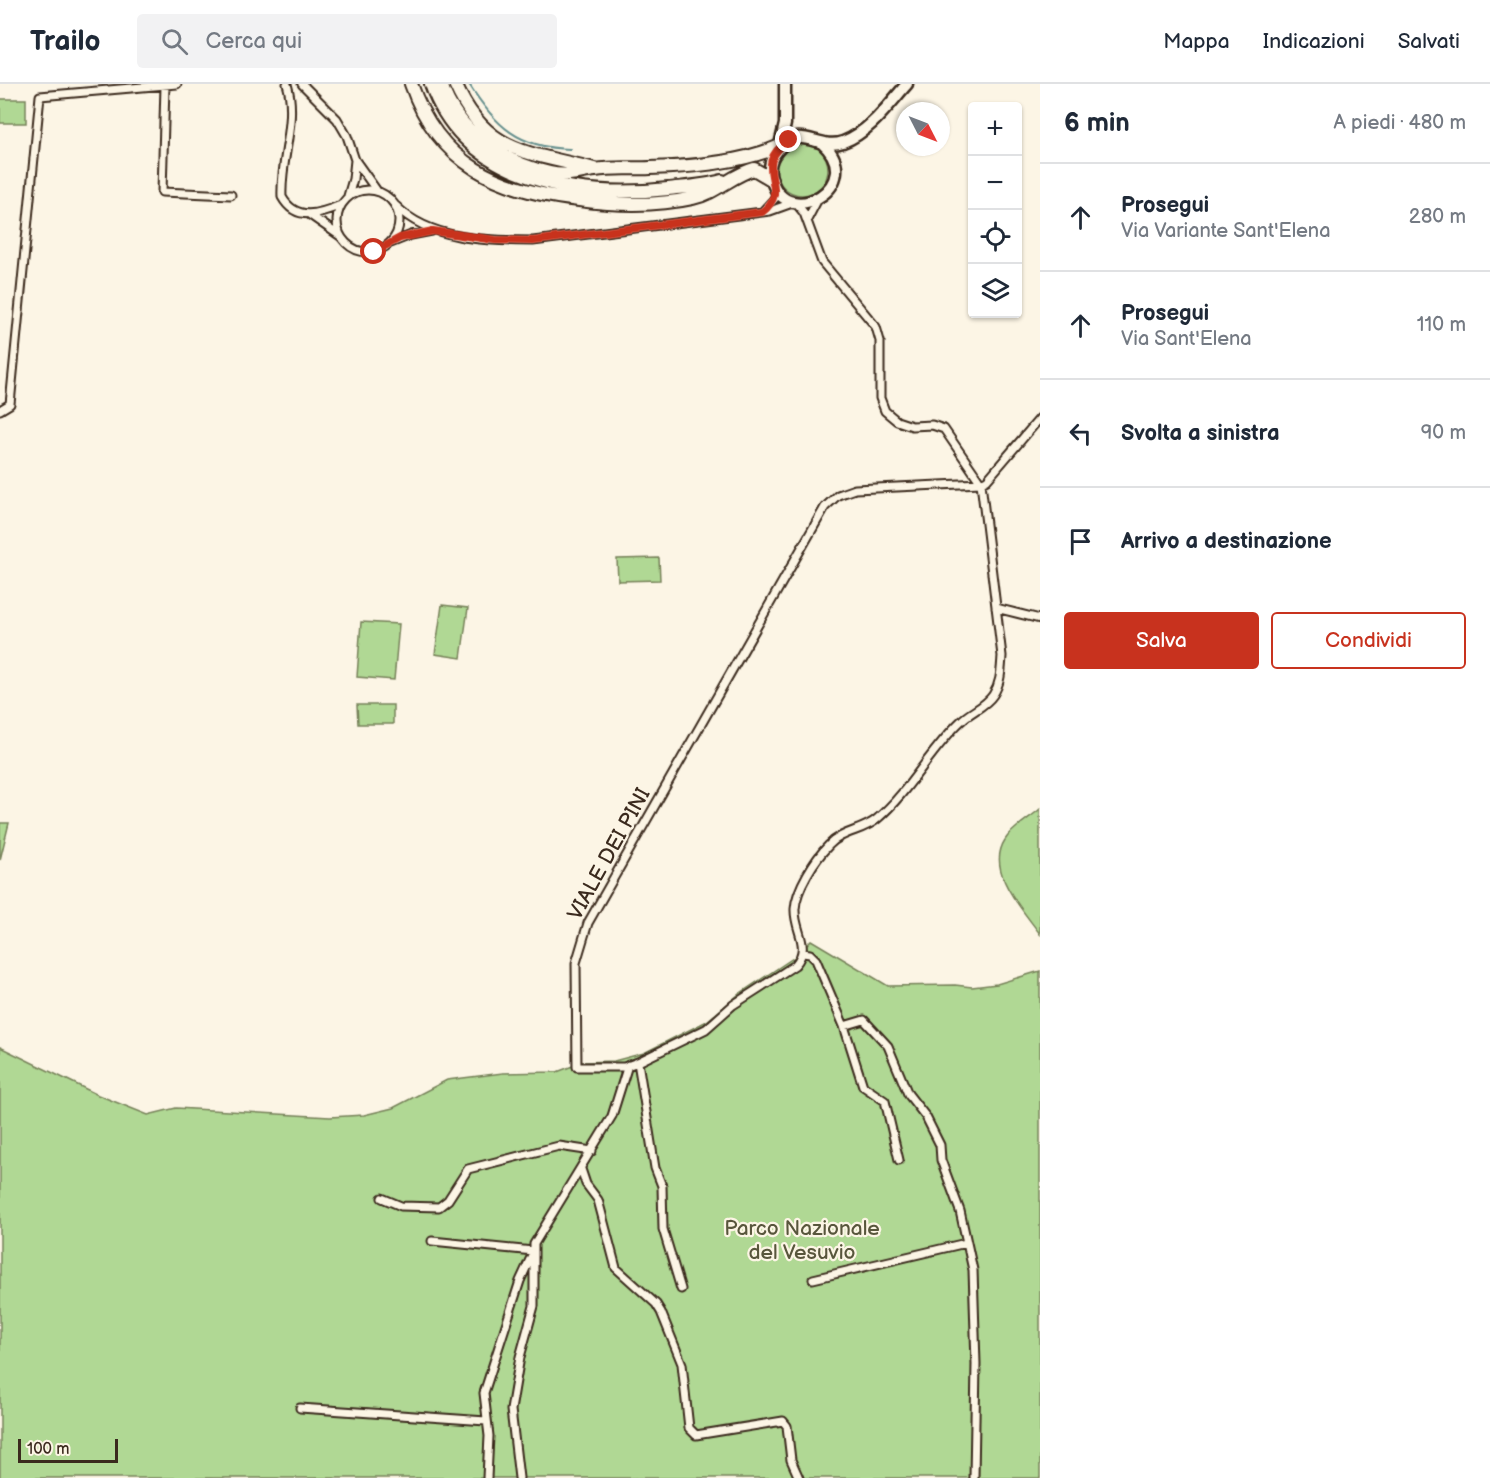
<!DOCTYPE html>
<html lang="it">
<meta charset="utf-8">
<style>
:root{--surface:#fff;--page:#f2f2f3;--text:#1f2937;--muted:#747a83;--line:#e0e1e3;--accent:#c8321e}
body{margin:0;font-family:"Balsamiq Sans",sans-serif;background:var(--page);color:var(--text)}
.controls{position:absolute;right:18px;top:18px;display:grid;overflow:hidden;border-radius:6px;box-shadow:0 2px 4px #0004}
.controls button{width:54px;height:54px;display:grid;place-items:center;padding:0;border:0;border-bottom:2px solid var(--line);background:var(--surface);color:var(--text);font:30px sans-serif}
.compass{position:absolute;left:896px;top:18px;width:54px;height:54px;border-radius:50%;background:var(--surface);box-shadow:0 2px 4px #0004;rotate:132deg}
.scale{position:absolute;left:18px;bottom:15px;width:100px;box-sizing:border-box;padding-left:6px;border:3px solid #3b2a1e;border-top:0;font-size:16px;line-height:21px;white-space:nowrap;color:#3b2a1e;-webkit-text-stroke:4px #fcf5e5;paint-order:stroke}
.stop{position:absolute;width:18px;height:18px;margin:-14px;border:4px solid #c8321e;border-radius:50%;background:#fff}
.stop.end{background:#c8321e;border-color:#fff;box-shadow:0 2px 6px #0008}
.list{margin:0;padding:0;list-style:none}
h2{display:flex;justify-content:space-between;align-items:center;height:78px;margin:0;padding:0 24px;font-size:26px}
h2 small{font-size:20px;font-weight:400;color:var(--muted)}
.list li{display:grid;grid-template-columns:39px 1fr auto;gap:18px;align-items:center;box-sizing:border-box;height:108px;padding:0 24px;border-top:2px solid var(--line)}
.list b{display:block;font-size:22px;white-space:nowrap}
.list p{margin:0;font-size:20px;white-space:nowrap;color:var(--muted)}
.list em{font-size:20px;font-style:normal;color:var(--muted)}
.actions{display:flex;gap:12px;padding:18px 24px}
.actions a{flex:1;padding:14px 0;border:2px solid var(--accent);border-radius:6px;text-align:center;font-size:21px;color:var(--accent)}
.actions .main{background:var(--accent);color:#fff}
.icon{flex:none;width:33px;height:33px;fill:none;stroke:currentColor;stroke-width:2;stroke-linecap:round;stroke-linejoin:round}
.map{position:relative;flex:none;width:1040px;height:1394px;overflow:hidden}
header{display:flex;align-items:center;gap:36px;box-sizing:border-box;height:84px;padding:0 30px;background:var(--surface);border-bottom:2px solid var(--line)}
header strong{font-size:28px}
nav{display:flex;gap:33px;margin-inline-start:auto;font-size:21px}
.search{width:420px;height:54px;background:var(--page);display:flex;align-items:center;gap:15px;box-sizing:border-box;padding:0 21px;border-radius:6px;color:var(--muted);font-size:22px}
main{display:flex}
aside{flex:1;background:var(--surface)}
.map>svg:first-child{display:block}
.green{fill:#b0d894;stroke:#768159;stroke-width:1.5}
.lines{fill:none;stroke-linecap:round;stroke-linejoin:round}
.stream{stroke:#66908e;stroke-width:2}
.street-casing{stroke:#3b2a1e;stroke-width:11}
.secondary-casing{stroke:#3b2a1e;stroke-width:15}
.highway-casing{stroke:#3b2a1e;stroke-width:16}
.street{stroke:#fcf5e5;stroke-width:7}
.secondary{stroke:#fcf5e5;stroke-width:10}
.highway{stroke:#fcf5e5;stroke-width:12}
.route{stroke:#c8321e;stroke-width:8}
.labels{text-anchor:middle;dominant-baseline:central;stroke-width:4.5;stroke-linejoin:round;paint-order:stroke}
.street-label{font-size:21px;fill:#3b2a1e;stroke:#fcf5e5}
.park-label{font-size:21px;fill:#58563c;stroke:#fcf5e5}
</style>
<header>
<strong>Trailo</strong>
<div class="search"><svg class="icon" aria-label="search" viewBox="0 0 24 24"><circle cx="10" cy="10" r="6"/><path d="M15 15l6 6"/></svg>Cerca qui</div>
<nav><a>Mappa</a><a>Indicazioni</a><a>Salvati</a></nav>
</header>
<main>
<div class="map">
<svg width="1040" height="1394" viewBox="0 0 1040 1394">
<rect width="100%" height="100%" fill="#fcf5e5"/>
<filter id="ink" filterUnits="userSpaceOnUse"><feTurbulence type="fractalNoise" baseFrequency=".0167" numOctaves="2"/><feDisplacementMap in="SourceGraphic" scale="12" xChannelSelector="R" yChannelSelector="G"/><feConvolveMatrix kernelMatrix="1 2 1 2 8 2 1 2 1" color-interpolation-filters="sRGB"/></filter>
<g filter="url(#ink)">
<path class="green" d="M0,15H26V39H0Z
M776 85a26 26 0 1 1 52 0a26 26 0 1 1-52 0Z
M659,474L660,496L618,497L617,475Z
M442,521L468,524L461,574L435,570Z
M361,538L399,540L394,596L357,593Z
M357,621H393V640H358Z
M1040,725V850C1023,826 985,787 1005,756C1012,744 1030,734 1040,725Z
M0,739H9L0,776Z
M811,856L888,902L955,901L972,903L997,900L1040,887V1394H0V963L98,1011L148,1031L176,1024L330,1033L364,1031L393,1024L447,996L503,989L557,988L583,978L614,977L644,969L707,937L739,910L796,872Z"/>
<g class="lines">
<path class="stream" d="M469,0C495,42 519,64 570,65"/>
<g class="street-casing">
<path id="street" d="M287,0C298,36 280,75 282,113C296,138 319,130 341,121
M302,0L337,35L347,52L355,76L377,107
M165,2L162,108L231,111
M337 137a31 31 0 1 1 62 0a31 31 0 1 1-62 0Z
M348,112L353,95L355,76
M396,122C429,156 487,157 533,157L770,127L795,118L804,129L822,178L876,243L880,257V314L885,327L897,337L912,342L932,341L944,345L981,399L1002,572C1001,586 1001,599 993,611C985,623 971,627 961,637C930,666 910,707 877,735C863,747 842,747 829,761C815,775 796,805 795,825C794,847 812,862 795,881L733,921L706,945L638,978L624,983H577L576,879L588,839L825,423L838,411L855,405L981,399L987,396L1040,334
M763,127L776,113V105
M310,131L340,152
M807,136L818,115
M391,159L411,151L432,147
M0,326L10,320L40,12L177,0
M996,524L1040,535
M803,869L810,870L816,876L844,942L863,1002L885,1017L899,1076
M844,942L864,936L888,962L908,1010L926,1033L940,1061L941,1076L960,1127L973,1186L976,1280L974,1394
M638,978L655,1084L662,1102L663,1145L681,1205
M581,1085L586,1100L598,1116L616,1184L656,1220L661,1228L682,1280L689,1344L696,1351L783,1337L787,1342L791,1376L799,1394
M382,1114L401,1122L439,1123L448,1116L468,1085L559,1062L592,1067
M432,1157L533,1167
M813,1195L966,1159
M300,1324L486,1337
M487,1394L489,1352L484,1309L520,1197L532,1171
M519,1394L511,1326L520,1273L534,1222V1160L612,1032L628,981"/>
</g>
<g class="secondary-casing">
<path id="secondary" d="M822,59C868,100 788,147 772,97C768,86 770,75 777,67C799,38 818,67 843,58C870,48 889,20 907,0
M780,61L785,40V0"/>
</g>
<g class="highway-casing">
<path id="highway" d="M411,0C439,81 499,107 579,116C616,121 657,122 693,114C716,109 732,91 754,85L771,95
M431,0C465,97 579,115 668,105C686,103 705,102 722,97
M441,0C456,47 503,79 550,89C566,93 579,88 595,86C612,83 632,85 650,84C692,83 741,79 780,62
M455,0C486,71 530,68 594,85"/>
</g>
<use href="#street" class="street"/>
<use href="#secondary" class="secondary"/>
<use href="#highway" class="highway"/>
</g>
</g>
<g class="lines" filter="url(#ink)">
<path class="route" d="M374,168L400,154L433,147L495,156L533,157L762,128C794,103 748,84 789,56"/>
</g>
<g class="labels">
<g class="street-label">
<text transform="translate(609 770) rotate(-61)">VIALE DEI PINI</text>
</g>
<g class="park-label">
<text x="802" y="1144">Parco Nazionale<tspan x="802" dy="24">del Vesuvio</tspan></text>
</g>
</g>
</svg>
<div class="controls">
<button>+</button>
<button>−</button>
<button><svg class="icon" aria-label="locate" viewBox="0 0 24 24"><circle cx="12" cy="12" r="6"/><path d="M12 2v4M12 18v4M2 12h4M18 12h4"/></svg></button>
<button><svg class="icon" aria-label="layers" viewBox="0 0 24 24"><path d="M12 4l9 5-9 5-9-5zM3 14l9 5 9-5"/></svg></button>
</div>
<svg class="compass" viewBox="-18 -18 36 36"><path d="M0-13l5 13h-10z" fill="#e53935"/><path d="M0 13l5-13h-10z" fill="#747a83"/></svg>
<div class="scale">100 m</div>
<div class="stop" style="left:374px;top:168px"></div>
<div class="stop end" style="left:789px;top:56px"></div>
</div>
<aside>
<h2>6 min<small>A piedi · 480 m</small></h2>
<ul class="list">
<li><svg class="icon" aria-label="ahead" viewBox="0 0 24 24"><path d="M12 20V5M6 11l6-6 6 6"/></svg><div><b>Prosegui</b><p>Via Variante Sant'Elena</p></div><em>280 m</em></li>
<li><svg class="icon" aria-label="ahead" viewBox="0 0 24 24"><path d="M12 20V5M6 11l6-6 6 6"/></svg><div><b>Prosegui</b><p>Via Sant'Elena</p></div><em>110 m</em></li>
<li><svg class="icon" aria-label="left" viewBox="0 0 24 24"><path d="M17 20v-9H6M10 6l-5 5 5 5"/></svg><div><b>Svolta a sinistra</b></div><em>90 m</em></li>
<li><svg class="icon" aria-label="arrive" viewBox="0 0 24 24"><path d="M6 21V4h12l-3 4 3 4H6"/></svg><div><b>Arrivo a destinazione</b></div></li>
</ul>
<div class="actions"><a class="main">Salva</a><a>Condividi</a></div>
</aside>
</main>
